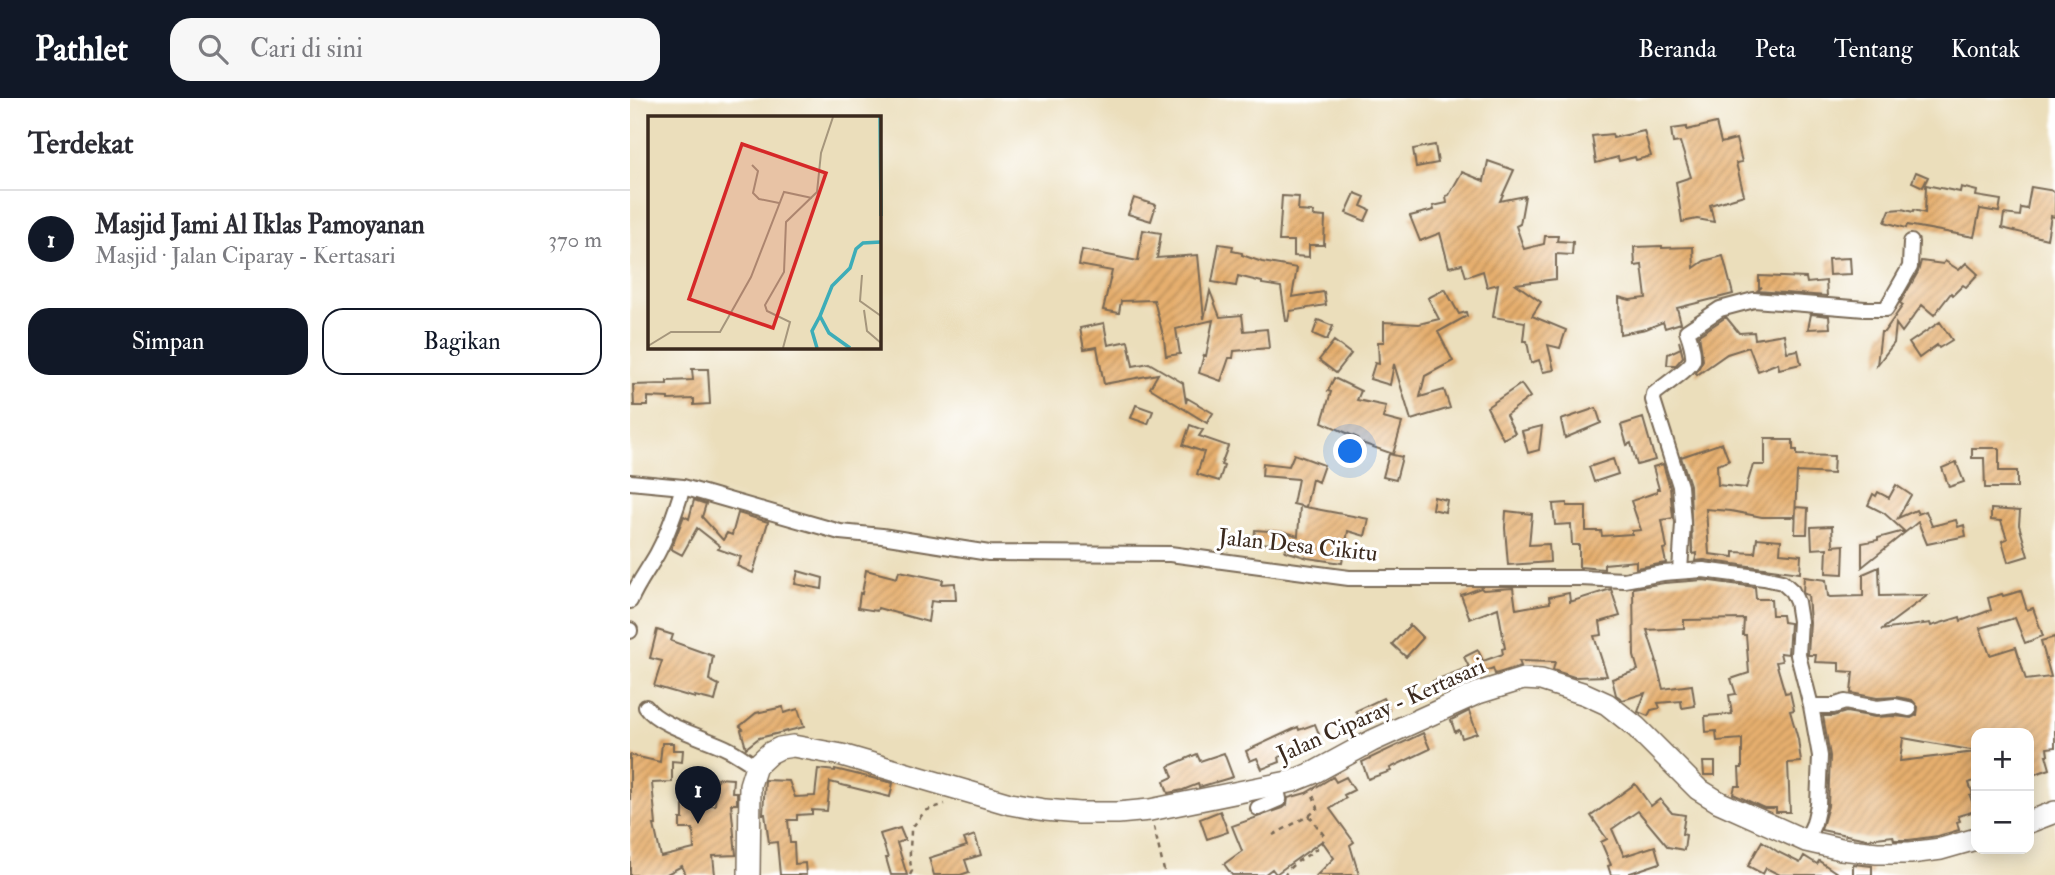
<!DOCTYPE html>
<html lang="id">
<meta charset="utf-8">
<style>
:root{--surface:#fff;--page:#f7f7f7;--text:#2b2b33;--muted:#7c7c81;--line:#e1e1e2;--accent:#111827}
body{margin:0;font-family:"IM FELL Double Pica",serif;background:var(--page);color:var(--text)}
.controls{position:absolute;right:21px;bottom:21px;display:grid;overflow:hidden;border-radius:14px;box-shadow:0 4px 18px #0003}
.controls button{width:63px;height:63px;display:grid;place-items:center;padding:0;border:0;border-bottom:2px solid var(--line);background:var(--surface);color:var(--text);font:35px sans-serif}
.you{position:absolute;left:721px;top:354px;width:24px;height:24px;margin:-18px;border:5px solid #fff;border-radius:50%;background:#1a73e8;box-shadow:0 0 0 10px #1a73e833}
.badge{display:grid;place-items:center;width:46px;height:46px;border-radius:50%;background:var(--accent);color:#fff;font-size:23px;font-weight:700}
.pin{position:absolute;translate:-50% -58px;filter:drop-shadow(0 2px 4px #0008)}
.pin::after{content:'';position:absolute;top:37px;width:24px;height:21px;background:inherit;clip-path:polygon(0 0,100% 0,50% 100%)}
.list{margin:0;padding:0;list-style:none}
h2{display:flex;justify-content:space-between;align-items:center;height:91px;margin:0;padding:0 28px;font-size:30px}
h2 small{font-size:23px;font-weight:400;color:var(--muted)}
.list li{display:grid;grid-template-columns:46px 1fr auto;gap:21px;align-items:center;box-sizing:border-box;height:98px;padding:0 28px;border-top:2px solid var(--line)}
.list b{display:block;font-size:26px;white-space:nowrap}
.list p{margin:0;font-size:23px;white-space:nowrap;color:var(--muted)}
.list em{font-size:23px;font-style:normal;color:var(--muted)}
.actions{display:flex;gap:14px;padding:21px 28px}
.actions a{flex:1;padding:16px 0;border:2px solid var(--accent);border-radius:21px;text-align:center;font-size:24px;color:var(--accent)}
.actions .main{background:var(--accent);color:#fff}
.icon{flex:none;width:38px;height:38px;fill:none;stroke:currentColor;stroke-width:2;stroke-linecap:round;stroke-linejoin:round}
.map{position:relative;flex:none;width:1425px;height:777px;overflow:hidden}
header{display:flex;align-items:center;gap:42px;box-sizing:border-box;height:98px;padding:0 35px;background:var(--accent);color:#fff}
header strong{font-size:33px}
nav{display:flex;gap:38px;margin-inline-start:auto;font-size:24px}
.search{width:490px;height:63px;background:var(--page);display:flex;align-items:center;gap:18px;box-sizing:border-box;padding:0 24px;border-radius:21px;color:var(--muted);font-size:26px}
main{display:flex}
aside{flex:1;background:var(--surface)}
.map>svg:first-child{display:block}
.building{fill:url(#building-hatch)}
.lines{fill:none;stroke-linecap:round;stroke-linejoin:round}
.minor-casing{stroke:#796955;stroke-width:18}
.secondary-casing{stroke:#796955;stroke-width:24}
.path{stroke:#796955;stroke-width:2.5;stroke-dasharray:5 5;stroke-linecap:butt}
.minor{stroke:#fff;stroke-width:14}
.secondary{stroke:#fff;stroke-width:21}
.labels{text-anchor:middle;dominant-baseline:central;stroke-width:6;stroke-linejoin:round;paint-order:stroke}
.street-label{font-size:23px;fill:#3b2a1e;stroke:#fff}
.inset-river{fill:none;stroke:#3dadb8;stroke-width:3.5}
.inset-road{fill:none;stroke:#a5967c;stroke-width:2}
.view{fill:#d62828;fill-opacity:0.15;stroke:#d62828;stroke-width:3.5}
.inset-edge{fill:none;stroke:#3b2a1e;stroke-width:3.5}
</style>
<header>
<strong>Pathlet</strong>
<div class="search"><svg class="icon" aria-label="search" viewBox="0 0 24 24"><circle cx="10" cy="10" r="6"/><path d="M15 15l6 6"/></svg>Cari di sini</div>
<nav><a>Beranda</a><a>Peta</a><a>Tentang</a><a>Kontak</a></nav>
</header>
<main>
<aside>
<h2>Terdekat<small></small></h2>
<ul class="list">
<li><span class="badge">1</span><div><b>Masjid Jami Al Iklas Pamoyanan</b><p>Masjid · Jalan Ciparay - Kertasari</p></div><em>370 m</em></li>
</ul>
<div class="actions"><a class="main">Simpan</a><a>Bagikan</a></div>
</aside>
<div class="map">
<svg width="1425" height="777" viewBox="0 0 1425 777">
<defs>
<pattern id="building-hatch" width="6" height="6" patternUnits="userSpaceOnUse" patternTransform="scale(1.75)"><rect width="6" height="6" fill="#e6af6e"/><path d="M-1 1l2-2M0 6l6-6M5 7l2-2" fill="none" stroke="#bc8f5a"/></pattern>
</defs>
<rect width="100%" height="100%" fill="#fff"/>
<filter id="ink" filterUnits="userSpaceOnUse"><feTurbulence type="fractalNoise" baseFrequency=".0143" numOctaves="2"/><feDisplacementMap in="SourceGraphic" scale="14" xChannelSelector="R" yChannelSelector="G"/><feConvolveMatrix kernelMatrix="1 2 1 2 8 2 1 2 1" color-interpolation-filters="sRGB"/></filter>
<filter id="wash" filterUnits="userSpaceOnUse"><feTurbulence type="fractalNoise" baseFrequency=".00686" numOctaves="4" result="noise"/><feDisplacementMap in="SourceGraphic" scale="28" xChannelSelector="R" yChannelSelector="G"/><feGaussianBlur stdDeviation="1.57" result="paint"/><feColorMatrix in="noise" values="0 0 0 0 0 0 0 0 0 0 0 0 0 0 0 0 0 1.4 0 .05"/><feComposite in="paint" operator="in"/></filter>
<g filter="url(#wash)">
<rect width="100%" height="100%" fill="#ebdebb"/>
<g id="blocks">
<path class="building" d="M1086,25L1091,45L1106,41L1112,64L1106,65L1114,97L1080,107L1084,124L1067,121L1052,124L1046,84L1061,79L1050,44L1043,45L1041,31L1057,29V32Z
M1014,33L1021,58L1006,62L1005,59L989,63L988,59L966,65L962,38L982,36L983,40Z
M805,47L808,65L786,69L783,51Z
M858,63L884,72L870,103L895,98L890,126L886,128L894,151L914,146L915,138H928L927,143L943,144L942,157L926,156V181L886,186L911,204L902,218L936,232L930,250L918,247L924,272L913,274L909,262L901,265L897,243H893L895,224L863,219L868,186L857,189L853,173L836,179L832,166L819,169L810,135L790,143L780,118L804,112L803,108L817,105L816,98L819,97L832,74L854,83Z
M1286,74L1298,79L1293,89L1282,84Z
M1296,87L1330,94L1331,89L1347,93L1346,98L1371,102L1369,114L1350,111L1344,139L1277,127L1276,130L1255,124L1260,112L1272,111L1283,114L1284,112L1295,115Z
M1401,89L1425,93V119L1421,118L1417,141L1372,130L1374,116L1390,118L1391,110L1397,111Z
M725,95L735,99L731,108L740,112L735,123L716,115Z
M652,98L669,99L668,113L684,114L683,118L695,119L694,147H679V159L664,158V143H649Z
M504,100L526,107L521,123L498,116Z
M513,132L531,135L527,160L568,157L574,221L580,193L590,219L612,217L614,233L637,231L639,250L604,253L603,260H599L591,283L569,275L574,257L576,258L583,222L546,231L550,256L536,258L534,241L524,202L491,203L489,215L473,212L482,173L449,167L452,152L508,163Z
M589,146L603,148L602,153L612,155V157L632,164L667,170L662,199L694,194L696,207L660,213L658,223H656L651,189L632,186V184L608,178L606,188L582,184Z
M1032,148V150L1063,149L1064,170L1074,163L1093,158L1103,196L1047,210L1051,225L1035,230L1033,224L1016,231L990,236L989,199L1000,202L1016,200L1012,167L1005,168L1004,149Z
M1220,160L1221,176L1199,177L1198,161Z
M1291,163L1313,166L1315,163L1329,172L1336,165L1348,176L1336,189L1333,187L1323,197L1321,195L1304,217L1292,207L1272,234L1266,226L1264,245L1247,267L1251,234H1254L1273,207L1270,205L1288,174Z
M1129,178L1176,180L1177,185L1196,183L1197,198L1127,193L1132,189L1129,190Z
M815,191L829,216L836,214L837,218L808,234L823,263L795,278L790,299L814,292L820,310L781,322L764,266L760,287L740,281L745,265L749,266L748,244H754V224L789,226L809,221L798,200Z
M1181,216L1199,218L1200,230L1178,231Z
M1096,219L1109,235L1124,234L1125,241L1154,236L1157,254L1168,252L1171,266L1149,271L1148,265L1128,273L1119,249L1097,256L1067,277L1066,275L1073,262L1069,237Z
M688,222L703,228L697,242L683,236Z
M1310,224L1322,242L1309,250L1307,247L1289,260L1279,245Z
M474,225L478,247L498,243L503,268L519,265L553,285L556,305L557,300L583,315L577,325L520,290L528,276L474,286L467,249L454,251L450,230Z
M704,243L721,256L706,275L689,262Z
M1049,243L1053,259L1046,267H1037L1038,256L1051,250Z
M62,271H78L80,306L64,307V301L38,302V300L18,299V308H4L3,287L37,286V283L63,282Z
M704,280L731,293L727,302L756,308L753,320L772,325L763,356L726,343L728,340L692,324L701,294L698,293Z
M891,286L900,299L876,317L885,335L873,341L857,309Z
M506,307L523,313L518,326L501,320Z
M966,310L971,325L935,340L931,322Z
M1013,320L1025,362L1007,367L1001,345L997,347L991,327Z
M560,327L573,332L569,338L598,348L591,367L594,368L589,383L567,376L574,354L553,347Z
M912,328L909,352L898,355L892,333Z
M1135,340H1146L1145,342H1163V352H1167V357L1204,358L1203,376L1167,374L1165,419H1132L1101,413L1076,411L1079,456L1104,459V454L1125,455L1127,440L1151,442L1150,455L1171,457L1170,475L1074,462L1065,463L1067,455L1063,456L1062,449L1060,387L1051,359L1092,345L1099,363L1087,367L1088,387L1116,390L1123,367H1135Z
M1342,350H1369V373H1387V390H1355L1354,360H1342Z
M664,356L694,367L688,384L682,381L676,409L663,406L668,381L632,378L633,365L659,368Z
M759,356L772,359L766,382L753,379Z
M983,361L988,376L964,384L959,369Z
M1326,364L1334,384L1319,389L1312,370Z
M1033,366L1040,390L1043,420L1032,422L1037,450L1033,451L1036,465L1006,470V463L974,466V471L949,469V447H942L941,426L925,427L923,406L937,405V408H956V433H971L972,438L1002,436V433L1011,432L1001,403L1027,394V391H1029L1023,369Z
M1266,387L1281,397L1268,420L1286,412L1288,416L1296,413L1302,428L1326,422L1328,429L1334,427L1336,438L1297,446L1288,424L1232,469V445L1248,442V440L1274,433L1254,415L1238,407L1243,396L1246,398L1248,394L1259,400Z
M804,399L817,402L815,414L802,411Z
M64,402L76,406L72,419L93,442L97,435L102,437L108,415L138,424L123,475L107,468L111,459L88,451L90,448L67,430L52,457L41,451L54,418L59,421Z
M670,408L739,421L735,438L718,433L712,465L678,460L655,453L657,448L624,444L625,432L655,434L668,438Z
M1166,409L1178,410L1177,436H1165Z
M1361,411L1390,413L1389,427L1398,458L1378,464L1372,443L1377,441L1371,423L1361,422Z
M876,413L902,416L899,447L919,446L920,464L878,467L875,430Z
M1202,428L1203,448L1214,447L1213,476L1196,475L1197,450L1182,451L1181,429Z
M1249,469L1250,498L1298,497L1251,532L1300,525L1301,528L1330,519L1331,523L1361,512L1358,500L1372,496L1373,498L1391,493L1397,512L1403,510L1413,538L1395,545L1385,520L1350,530L1360,557L1386,549L1396,582L1421,579L1411,543L1425,539V649L1417,650L1418,657H1416L1420,671L1399,678V662L1402,661L1399,635H1346V653L1273,640L1270,663L1346,654V682L1339,685L1343,697L1340,698L1345,713L1328,718L1330,723L1327,724L1329,732L1308,738L1279,742H1264L1263,738L1237,741L1191,732L1198,708L1200,658L1193,618H1203L1216,614L1245,619L1265,618L1281,620L1287,617L1288,609L1282,602L1267,599L1247,600L1221,595L1223,574L1209,573V565L1185,564L1186,557H1178L1180,524L1178,497L1174,496L1173,494L1174,479L1196,482L1198,498L1200,499L1233,498V476Z
M236,472L267,480L269,473L313,482L312,486L325,485L326,502H309V504L301,503L298,524L248,510L247,513L228,510L230,495L232,496Z
M168,473L193,480L192,491L165,486Z
M1073,482L1125,489L1126,501H1141L1142,517H1152L1153,524L1160,525L1158,556L1150,555L1152,563L1146,564L1155,595L1160,594L1164,612L1160,613L1168,641L1171,664L1158,665L1160,714H1146V710H1134L1103,696L1105,688H1110L1109,670H1112V641L1087,643L1086,633L1076,634L1075,618L1102,616L1099,597L1106,596L1101,581L1119,575L1116,537H1113L1114,521L1054,522V530L1017,532L1027,564H1026L1033,591L1062,587L1065,608L1052,610L1051,603L1028,605L1030,610L1021,612L1018,618L1008,614L1015,595L993,602L986,597L982,581L1008,572L1004,558L1003,490L1034,485Z
M851,490L853,492L883,490L886,511L920,505L919,499L939,495L940,504L981,491L990,518L970,524L972,537L964,538L977,578L944,579L923,572L925,564L889,563L891,568L865,576L863,570L836,581L837,583L807,593L803,583L839,569L834,559L848,552L853,563L873,556L872,551L875,550L868,510L840,521L831,497Z
M780,527L793,540L776,559L762,546Z
M27,532L43,537L41,543L83,558L79,582L89,587L85,603L65,598V600L24,588L32,563L20,560Z
M753,600L759,612L733,625L726,613Z
M153,609L154,615L168,611L174,629L129,640L116,650L111,632L113,631L110,628L126,615Z
M839,613L847,635L832,640L829,632L825,634L821,622Z
M685,626L689,636L674,643L676,648L649,659L650,664L632,671L627,660L620,663L616,653L668,629L669,632Z
M793,635L800,651L760,670L761,673L738,681L732,664Z
M32,645H43V652H53L52,664L42,663V684L22,685L26,727H24L31,759L64,751L63,731H50V721H53V708L85,707L87,680L103,681L102,694H107V706H101L106,757L83,758L85,777H56L52,768L35,777H0V657L30,664Z
M594,655L603,679L569,689L568,686L553,692L538,695L534,683L543,679L539,668L567,656L570,663Z
M1073,664H1085V677H1074Z
M188,671L205,673V671L263,685L260,699L200,684L197,713L182,712V716L167,717V722H158L160,745H164L165,766L175,765L176,777H150L147,744L139,745L135,716H133L135,682L159,683L165,699L185,698Z
M703,679L706,684L716,679L724,692L714,697L716,700L700,711L724,744L720,747L729,777H687L704,760L692,743L646,776L642,771L634,777H602L594,766L612,753L602,728L653,710L657,707L658,700L676,695Z
M1005,686L1021,708L1030,701L1042,715L1055,717L1052,736L1056,737L1054,752L1038,749L1008,713L982,731L994,758L1025,748L1030,765L1000,775V777H981L978,768L981,767L971,744L977,741L961,718Z
M590,713L598,734L577,741L570,721Z
M270,730L275,742L267,745L277,777H261L256,760H258L250,736Z
M345,737L351,757L335,762L339,774L330,777H304L299,760L337,748L334,741Z
M1132,743L1148,754L1170,765L1174,758L1187,766L1189,763L1210,777H1150L1136,770L1133,776L1118,768Z
M1223,766L1242,768V777H1223Z"/>
</g>
</g>
<g filter="url(#ink)">
<use href="#blocks" fill-opacity="0" stroke="#796955" stroke-width="2"/>
<g class="lines">
<g class="minor-casing">
<path id="minor" d="M0,384L53,389L210,434L252,438L359,455L540,456L719,480H950L994,482L1033,475L1073,472L1134,480L1152,484L1162,493L1167,504L1170,523L1168,557L1181,608L1190,658L1188,707L1184,725L1176,743
M1050,473L1053,425L1050,388L1023,302L1024,296C1032,289 1061,270 1063,262C1064,253 1060,241 1057,233L1090,211L1124,202L1235,211H1256L1280,169L1281,144
M0,503C7,486 18,472 27,456C39,434 46,412 53,389
M0,532V533
M1181,608H1203L1215,604L1247,610L1265,608L1279,611
M16,609C29,628 77,640 98,651C108,656 117,663 126,668
M628,710L649,701L646,687"/>
</g>
<g class="secondary-casing">
<path id="secondary" d="M1399,724L1425,714
M119,777L120,687L126,668L140,655L150,650L163,648L212,657L380,706L415,712L449,715H488L520,712L663,683L683,675L742,643L848,595L893,581L911,582L955,596L977,606L1006,629L1068,691L1089,704L1176,743L1211,751L1247,755H1280L1311,751L1346,741"/>
</g>
<path class="path" d="M679,718L688,710L682,695
M524,729L535,777
M643,737L678,718L682,721L695,739C688,757 662,761 655,777
M280,777L282,773C278,759 281,745 281,731L295,713L315,706"/>
<use href="#minor" class="minor"/>
<use href="#secondary" class="secondary"/>
</g>
</g>
<g class="labels">
<g class="street-label">
<text transform="translate(668 447) rotate(6)">Jalan Desa Cikitu</text>
<text transform="translate(751 612) rotate(-24)">Jalan Ciparay - Kertasari</text>
</g>
</g>
<g transform="translate(18 18)">
<rect width="233" height="233" fill="#ebdebb"/>
<path class="inset-river" d="M232,1L233,100M169,232L164,215L172,200M202,232L181,217L172,200L184,170L202,152L208,133L215,127L233,126"/>
<path class="inset-road" d="M104,49L110,55L105,77L111,83L131,87M214,159L212,185L233,200M216,194L219,215L233,227M0,230L23,216H72L103,161L136,76L164,82M135,232L142,206L119,195L117,189L136,156L138,106L169,76L173,37L185,1"/>
<path class="view" d="M94,28L178,57L125,212L41,183Z"/>
<rect width="233" height="233" class="inset-edge"/>
</g>
</svg>
<div class="controls">
<button>+</button>
<button>−</button>
</div>
<div class="you"></div>
<div class="pin badge" style="left:68px;top:726px">1</div>
</div>
</main>
